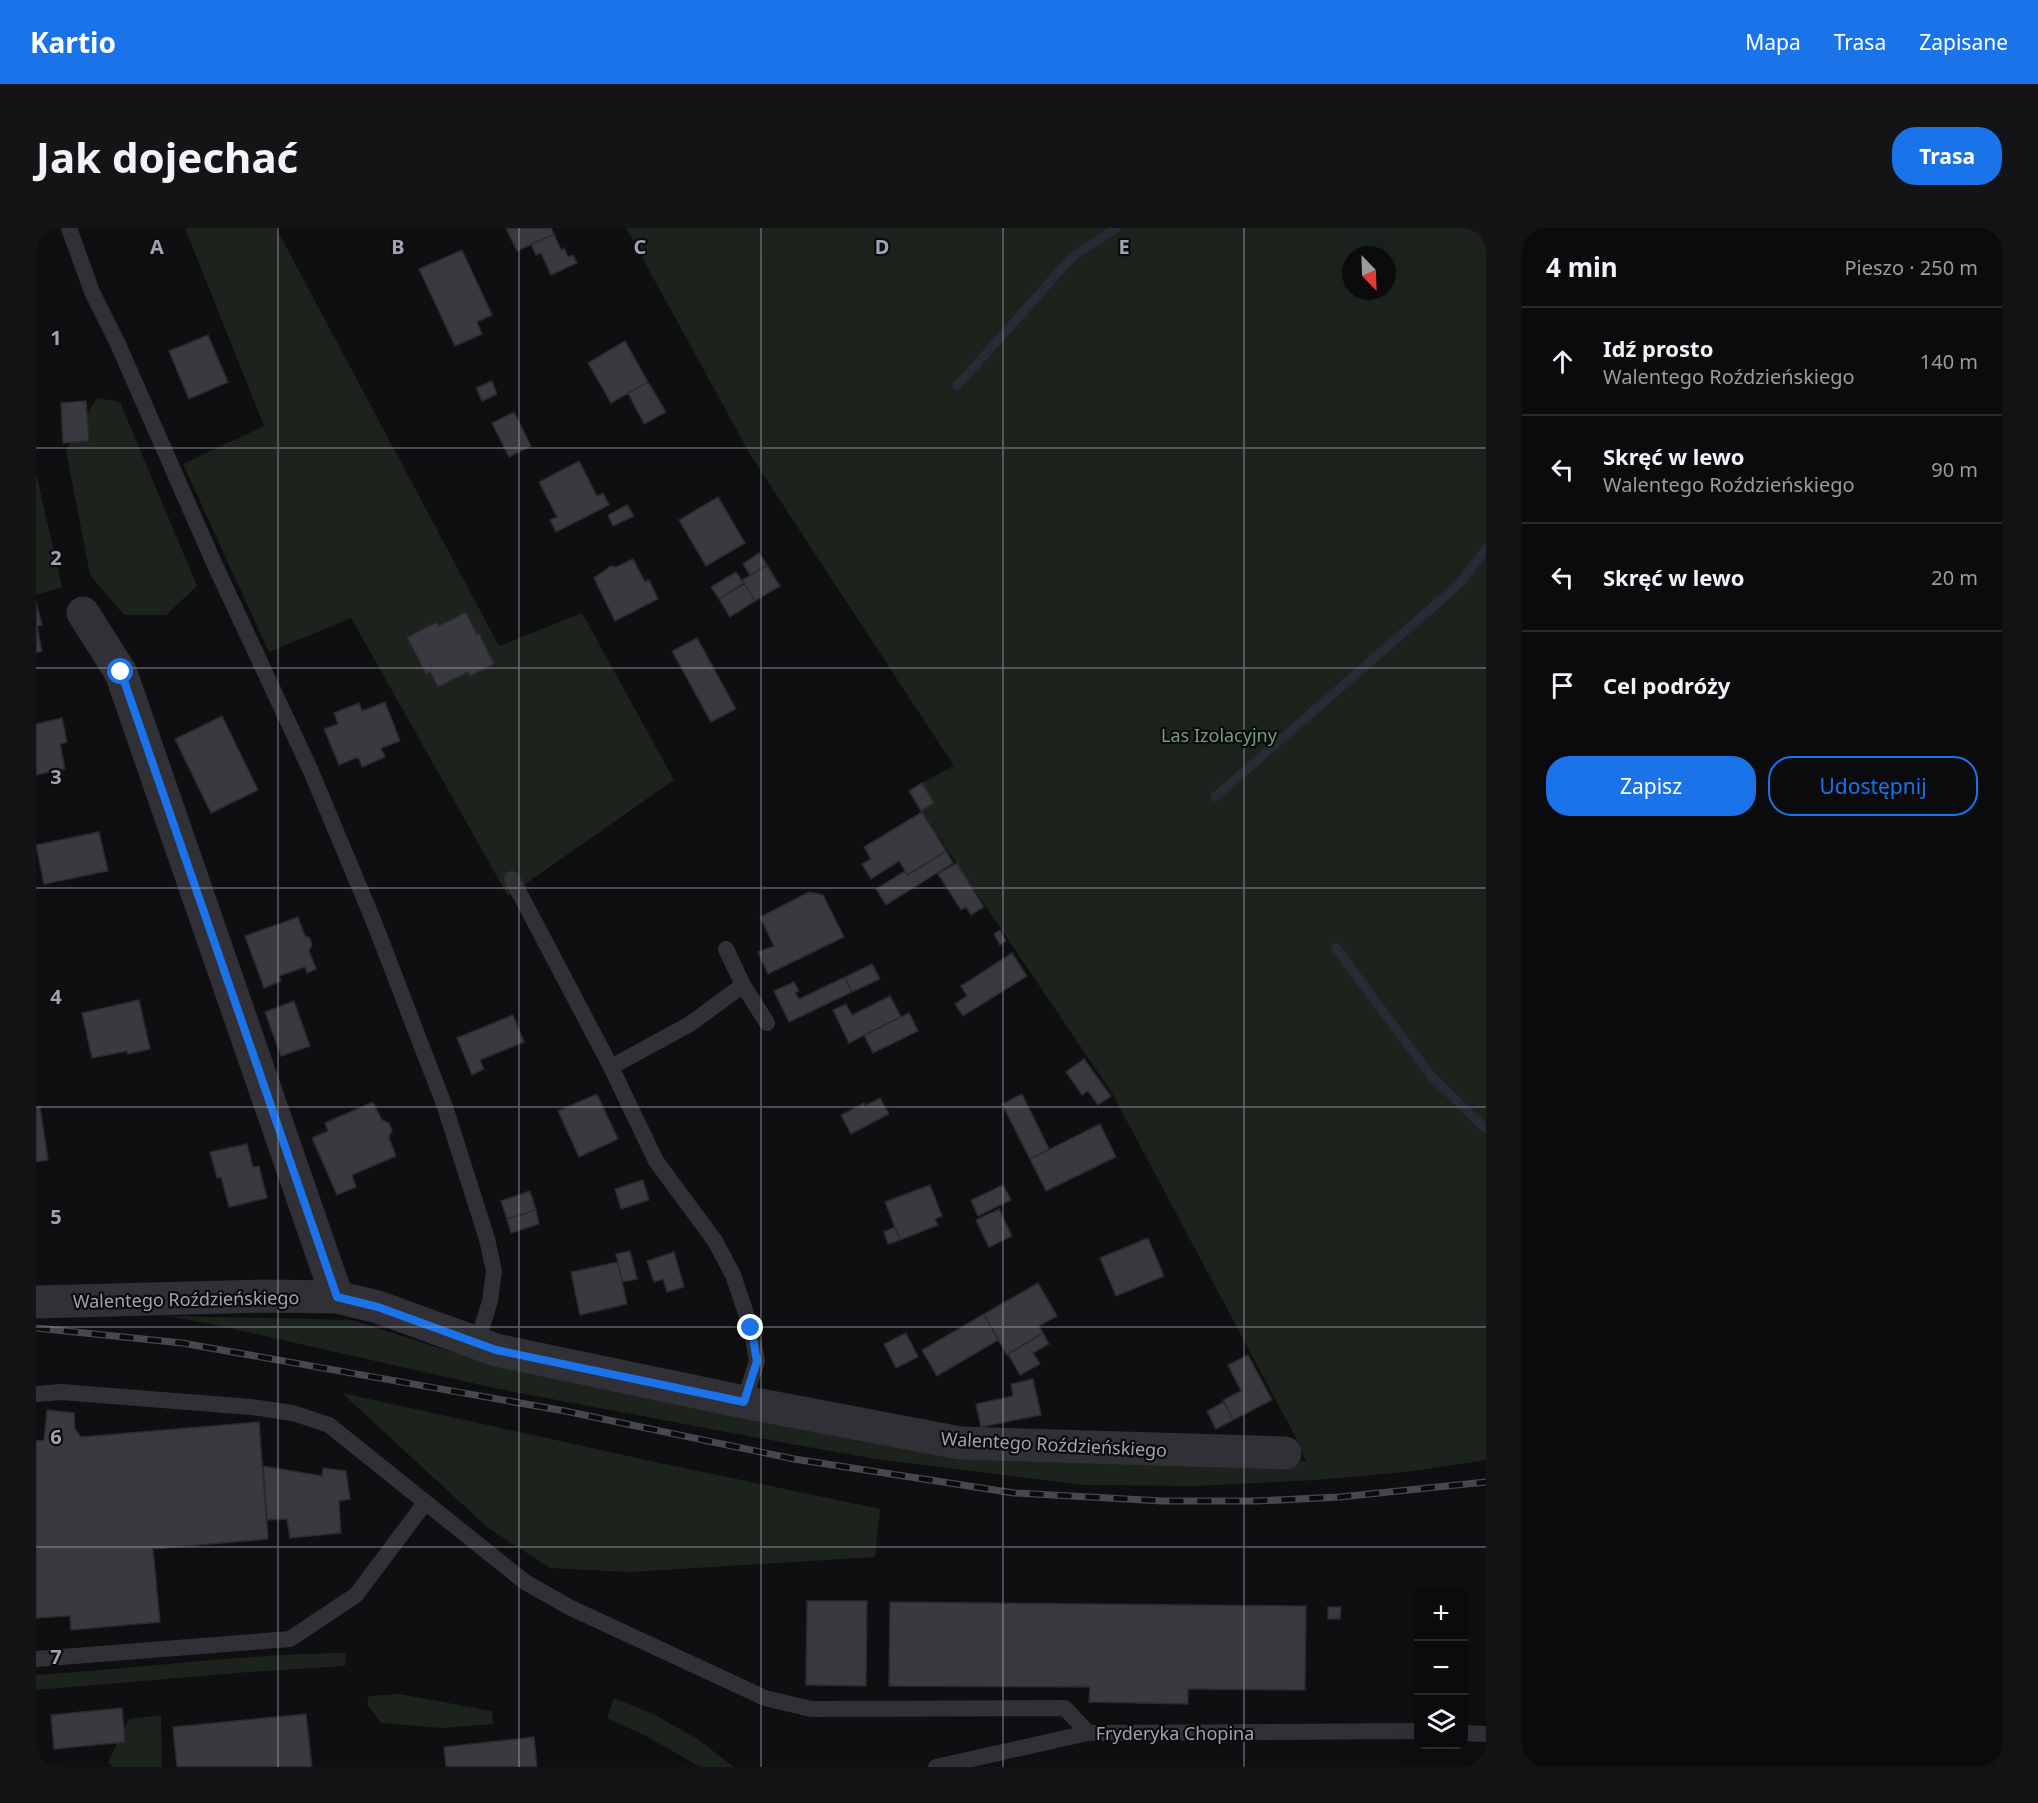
<!DOCTYPE html>
<html lang="pl">
<meta charset="utf-8">
<style>
:root{--surface:#0b0b0d;--page:#141416;--text:#f1f3f6;--muted:#9a9b9d;--line:#2b2b2e;--accent:#1a73e8}
body{margin:0;font-family:"Noto Sans",sans-serif;background:var(--page);color:var(--text)}
.controls{position:absolute;right:18px;bottom:18px;display:grid;overflow:hidden;border-radius:12px;box-shadow:0 6px 24px #0002}
.controls button{width:54px;height:54px;display:grid;place-items:center;padding:0;border:0;border-bottom:2px solid var(--line);background:var(--surface);color:var(--text);font:30px sans-serif}
.compass{position:absolute;left:1306px;top:18px;width:54px;height:54px;border-radius:50%;background:var(--surface);box-shadow:0 6px 24px #0002;rotate:157deg}
.stop{position:absolute;width:18px;height:18px;margin:-14px;border:4px solid #1a73e8;border-radius:50%;background:#fff}
.stop.end{background:#1a73e8;border-color:#fff;box-shadow:0 2px 6px #0008}
.list{margin:0;padding:0;list-style:none}
h2{display:flex;justify-content:space-between;align-items:center;height:78px;margin:0;padding:0 24px;font-size:26px}
h2 small{font-size:20px;font-weight:400;color:var(--muted)}
.list li{display:grid;grid-template-columns:39px 1fr auto;gap:18px;align-items:center;box-sizing:border-box;height:108px;padding:0 24px;border-top:2px solid var(--line)}
.list b{display:block;font-size:22px;white-space:nowrap}
.list p{margin:0;font-size:20px;white-space:nowrap;color:var(--muted)}
.list em{font-size:20px;font-style:normal;color:var(--muted)}
.actions{display:flex;gap:12px;padding:18px 24px}
.actions a{flex:1;padding:14px 0;border:2px solid var(--accent);border-radius:24px;text-align:center;font-size:21px;color:var(--accent)}
.actions .main{background:var(--accent);color:#fff}
.icon{flex:none;width:33px;height:33px;fill:none;stroke:currentColor;stroke-width:2;stroke-linecap:round;stroke-linejoin:round}
.map{position:relative;flex:none;width:1450px;height:1539px;overflow:hidden;border-radius:24px}
header{display:flex;align-items:center;gap:36px;box-sizing:border-box;height:84px;padding:0 30px;background:var(--accent);color:#fff}
header strong{font-size:28px}
nav{display:flex;gap:33px;margin-inline-start:auto;font-size:21px}
.intro{display:flex;align-items:center;justify-content:space-between;box-sizing:border-box;height:144px;padding:0 36px}
h1{margin:0;font-size:42px}
.button{padding:15px 27px;border-radius:24px;background:var(--accent);color:#fff;font-size:21px;font-weight:700}
main{display:flex;gap:36px;padding:0 36px}
aside{flex:1;background:var(--surface);border-radius:24px;box-shadow:0 6px 24px #0002}
.map>svg:first-child{display:block}
.green{fill:#1c231d;fill-rule:evenodd}
.lines{fill:none;stroke-linecap:round;stroke-linejoin:round}
.stream{stroke:#252c35;stroke-width:9}
.building{fill:#39393f;stroke:#2a292d;stroke-width:1.5}
.lane{stroke:#303036;stroke-width:16}
.street{stroke:#303036;stroke-width:33}
.rail-casing{stroke:#47484f;stroke-width:7}
.rail{stroke:#0b0a0c;stroke-width:4.5;stroke-dasharray:14;stroke-linecap:butt}
.route{stroke:#1a73e8;stroke-width:8}
.grid{fill:none;stroke:#9fa3b3;stroke-width:1.5;stroke-opacity:0.55}
.labels{text-anchor:middle;dominant-baseline:central;stroke-width:4.5;stroke-linejoin:round;paint-order:stroke}
.park-label{font-size:18px;fill:#759f7d;stroke:#0b0a0c}
.street-label{font-size:18px;fill:#9fa3b3;stroke:#0b0a0c}
.grid-label{font-size:20px;text-anchor:middle;font-weight:bold;fill:#9fa3b3;stroke:#0b0a0c;stroke-width:4.5;stroke-linejoin:round;paint-order:stroke}
</style>
<header>
<strong>Kartio</strong>
<nav><a>Mapa</a><a>Trasa</a><a>Zapisane</a></nav>
</header>
<div class="intro"><h1>Jak dojechać</h1><a class="button">Trasa</a></div>
<main>
<div class="map">
<svg width="1450" height="1539" viewBox="0 0 1450 1539">
<rect width="100%" height="100%" fill="#0f0f11"/>
<path class="green" d="M149,0H240L463,418L546,385L638,552L472,668L315,390L233,424L147,236L228,198Z
M590,0H1450V1232L1370,1244L1280,1252L1159,1258L1047,1257L840,1231L755,1216L463,1161L185,1098L132,1088L316,1092L416,1124L591,1164L1170,1236L1270,1233L1260,1210L1076,865L885,583L898,575L886,555L918,538L715,228ZM1315,27H1351V63H1315Z
M61,170L84,174L161,358L130,387H88L54,347L30,222Z
M0,245L26,359L0,367Z
M306,1165L619,1234L844,1281L839,1329L594,1344L514,1340L451,1299Z
M310,1425L309,1438L212,1444L0,1462V1447C103,1440 206,1426 310,1425Z
M363,1466L456,1483L457,1496L406,1500L345,1495L331,1476L333,1468Z
M578,1470L617,1486L660,1510L698,1539H664L610,1508L571,1490Z
M125,1487L126,1539H77L72,1534L93,1491Z"/>
<g class="lines">
<path class="stream" d="M921,158L1037,28L1081,0
M1179,569L1422,357L1450,321
M1300,720L1396,849L1450,901"/>
</g>
<path class="building" d="M470,0H515L518,6L481,23Z
M518,6L525,22L528,20L532,29L537,27L541,35L515,47L505,25L500,27L495,16Z
M426,22L456,87L441,94L446,106L419,118L383,41Z
M172,107L192,154L153,171L133,123Z
M589,113L612,154L575,175L552,135Z
M456,153L461,166L446,173L440,160Z
M612,154L630,184L608,196L592,165Z
M50,173L53,213L27,215L25,175Z
M478,184L495,218L473,229L456,195Z
M543,233L561,268L567,265L573,277L520,304L514,292L521,289L503,254Z
M682,269L709,315L670,338L643,292Z
M591,277L598,288L577,298L572,287Z
M723,325L731,337L714,347L707,336Z
M597,331L609,354L613,352L622,371L579,393L558,350L575,338L580,339Z
M731,337L744,358L719,373L706,352Z
M700,344L708,356L683,371L675,359Z
M708,355L719,373L694,389L683,371Z
M0,374L6,397L1,398L6,423L0,425Z
M430,384L441,407L443,405L458,436L434,448L432,444L402,459L394,444L390,446L371,409L401,394L403,398Z
M661,410L700,481L675,494L636,423Z
M349,474L364,513L345,520L349,529L326,539L322,529L303,537L288,501L302,496L298,485L323,475L326,483Z
M186,488L222,562L175,585L139,511Z
M26,490L31,514L24,516L29,541L0,547V496Z
M886,555L898,575L885,583L873,563Z
M886,584L910,623L872,647L863,633L835,651L826,636L835,631L828,619Z
M63,604L72,643L8,656L0,617Z
M910,623L917,635L850,677L840,661L869,643L872,647Z
M921,635L948,679L935,687L930,679L925,682L902,646Z
M773,664L787,667L808,709L732,746L722,724L738,718L724,689Z
M262,689L269,708L274,710L276,717L273,722L280,741L271,745L269,739L243,748L245,753L228,760L209,708Z
M964,702L970,713L964,717L958,706Z
M976,725L991,748L927,788L919,776L931,768L925,758Z
M836,736L844,751L816,764L809,749Z
M809,749L816,764L753,794L738,763L758,754L763,763L759,765L763,771Z
M854,768L865,789L813,815L797,782L810,776L816,787Z
M103,772L114,821L92,826L91,823L56,830L46,785Z
M258,773L274,818L245,828L229,784Z
M873,785L882,803L837,825L828,807Z
M477,787L488,814L444,832L448,841L436,847L421,810Z
M1048,831L1075,868L1062,877L1052,863L1046,867L1030,844Z
M561,866L582,911L543,929L522,883Z
M986,866L1013,921L994,931L966,876Z
M844,870L853,886L815,906L805,887L828,875L829,878Z
M337,874L346,892L353,895L356,902L353,910L360,928L316,947L320,959L301,967L276,910L292,903L289,895Z
M4,879L12,932L0,934V880Z
M1064,896L1080,929L1010,963L994,931Z
M211,916L217,939L223,938L231,970L193,979L185,949L181,950L174,924Z
M607,952L613,972L585,981L579,961Z
M894,957L906,988L899,991L902,997L864,1012L849,974Z
M967,957L975,972L942,988L935,972Z
M494,963L500,982L471,991L465,973Z
M963,981L976,1008L953,1019L940,992Z
M500,982L503,996L475,1005L471,991Z
M859,999L864,1012L852,1016L848,1004Z
M1112,1010L1128,1048L1080,1068L1064,1030Z
M594,1023L601,1051L586,1054L580,1026Z
M638,1024L648,1059L631,1064L627,1051L618,1054L611,1033Z
M582,1034L591,1076L544,1087L535,1044Z
M1002,1055L1021,1088L1003,1098L1007,1105L971,1127L948,1086Z
M948,1086L962,1112L901,1148L886,1122Z
M870,1105L882,1129L860,1140L848,1116Z
M1007,1105L1013,1116L997,1125L1004,1136L984,1147L972,1126Z
M1212,1127L1236,1172L1197,1192L1187,1172L1205,1163L1192,1137Z
M997,1151L1005,1187L945,1199L940,1176L977,1168L975,1156Z
M1188,1174L1197,1192L1180,1201L1171,1183Z
M11,1182L38,1185L39,1201L45,1209L223,1194L232,1311L117,1321L124,1394L35,1402L34,1388L0,1390V1213L8,1212Z
M227,1238L286,1248L287,1240L310,1243L314,1271L303,1273L305,1305L254,1310L251,1291L231,1292Z
M771,1373H831L830,1458L770,1457Z
M854,1374L1270,1378L1269,1462L1152,1461V1476L1053,1474L1054,1459L853,1458Z
M1292,1379H1305L1304,1391H1292Z
M86,1480L89,1514L18,1521L15,1487Z
M270,1486L276,1539H141L137,1499Z
M498,1509L501,1539H410L408,1519Z"/>
<g class="lines">
<path class="lane" d="M33,0L56,64L81,114L178,335L274,541L338,694L409,879L451,1011L458,1043L454,1073L441,1115
M476,651L575,839L620,933L679,1013L697,1047L715,1100L721,1133L708,1174
M690,721L707,757L731,795
M575,839L654,796L707,757
M0,1166L25,1164L215,1179L257,1185L293,1197L489,1354L533,1379L729,1470L775,1481L1029,1480L1052,1505
M0,1431L254,1411L320,1367L389,1275
M1428,1505L1450,1506
M900,1539L1052,1505L1382,1503"/>
<path class="street" d="M47,385L85,445L301,1069
M0,1074L230,1068L301,1069L342,1079L460,1122L708,1174L924,1215L1249,1225"/>
<g class="rail-casing">
<path id="rail" d="M0,1100L146,1115L529,1183L758,1231L978,1265L1127,1273H1221L1304,1269L1450,1254"/>
</g>
<use href="#rail" class="rail"/>
</g>
<g class="lines">
<path class="route" d="M85,444L301,1069L342,1079L460,1122L708,1174L721,1133L715,1100"/>
</g>
<path class="grid" d="M242,0V1539M483,0V1539M725,0V1539M967,0V1539M1208,0V1539M0,220H1450M0,440H1450M0,660H1450M0,879H1450M0,1099H1450M0,1319H1450"/>
<g class="labels">
<g class="park-label">
<text x="1183" y="507">Las Izolacyjny</text>
</g>
<g class="street-label">
<text transform="translate(150 1071) rotate(-1)">Walentego Roździeńskiego</text>
<text transform="translate(1018 1216) rotate(3)">Walentego Roździeńskiego</text>
<text x="1139" y="1505">Fryderyka Chopina</text>
</g>
</g>
<g class="grid-label">
<text x="121" y="26">A</text>
<text x="362" y="26">B</text>
<text x="604" y="26">C</text>
<text x="846" y="26">D</text>
<text x="1088" y="26">E</text>
<text x="20" y="117">1</text>
<text x="20" y="337">2</text>
<text x="20" y="556">3</text>
<text x="20" y="776">4</text>
<text x="20" y="996">5</text>
<text x="20" y="1216">6</text>
<text x="20" y="1436">7</text>
</g>
</svg>
<div class="controls">
<button>+</button>
<button>−</button>
<button><svg class="icon" aria-label="layers" viewBox="0 0 24 24"><path d="M12 4l9 5-9 5-9-5zM3 14l9 5 9-5"/></svg></button>
</div>
<svg class="compass" viewBox="-18 -18 36 36"><path d="M0-13l5 13h-10z" fill="#e53935"/><path d="M0 13l5-13h-10z" fill="#9a9b9d"/></svg>
<div class="stop" style="left:85px;top:444px"></div>
<div class="stop end" style="left:715px;top:1100px"></div>
</div>
<aside>
<h2>4 min<small>Pieszo · 250 m</small></h2>
<ul class="list">
<li><svg class="icon" aria-label="ahead" viewBox="0 0 24 24"><path d="M12 20V5M6 11l6-6 6 6"/></svg><div><b>Idź prosto</b><p>Walentego Roździeńskiego</p></div><em>140 m</em></li>
<li><svg class="icon" aria-label="left" viewBox="0 0 24 24"><path d="M17 20v-9H6M10 6l-5 5 5 5"/></svg><div><b>Skręć w lewo</b><p>Walentego Roździeńskiego</p></div><em>90 m</em></li>
<li><svg class="icon" aria-label="left" viewBox="0 0 24 24"><path d="M17 20v-9H6M10 6l-5 5 5 5"/></svg><div><b>Skręć w lewo</b></div><em>20 m</em></li>
<li><svg class="icon" aria-label="arrive" viewBox="0 0 24 24"><path d="M6 21V4h12l-3 4 3 4H6"/></svg><div><b>Cel podróży</b></div></li>
</ul>
<div class="actions"><a class="main">Zapisz</a><a>Udostępnij</a></div>
</aside>
</main>
